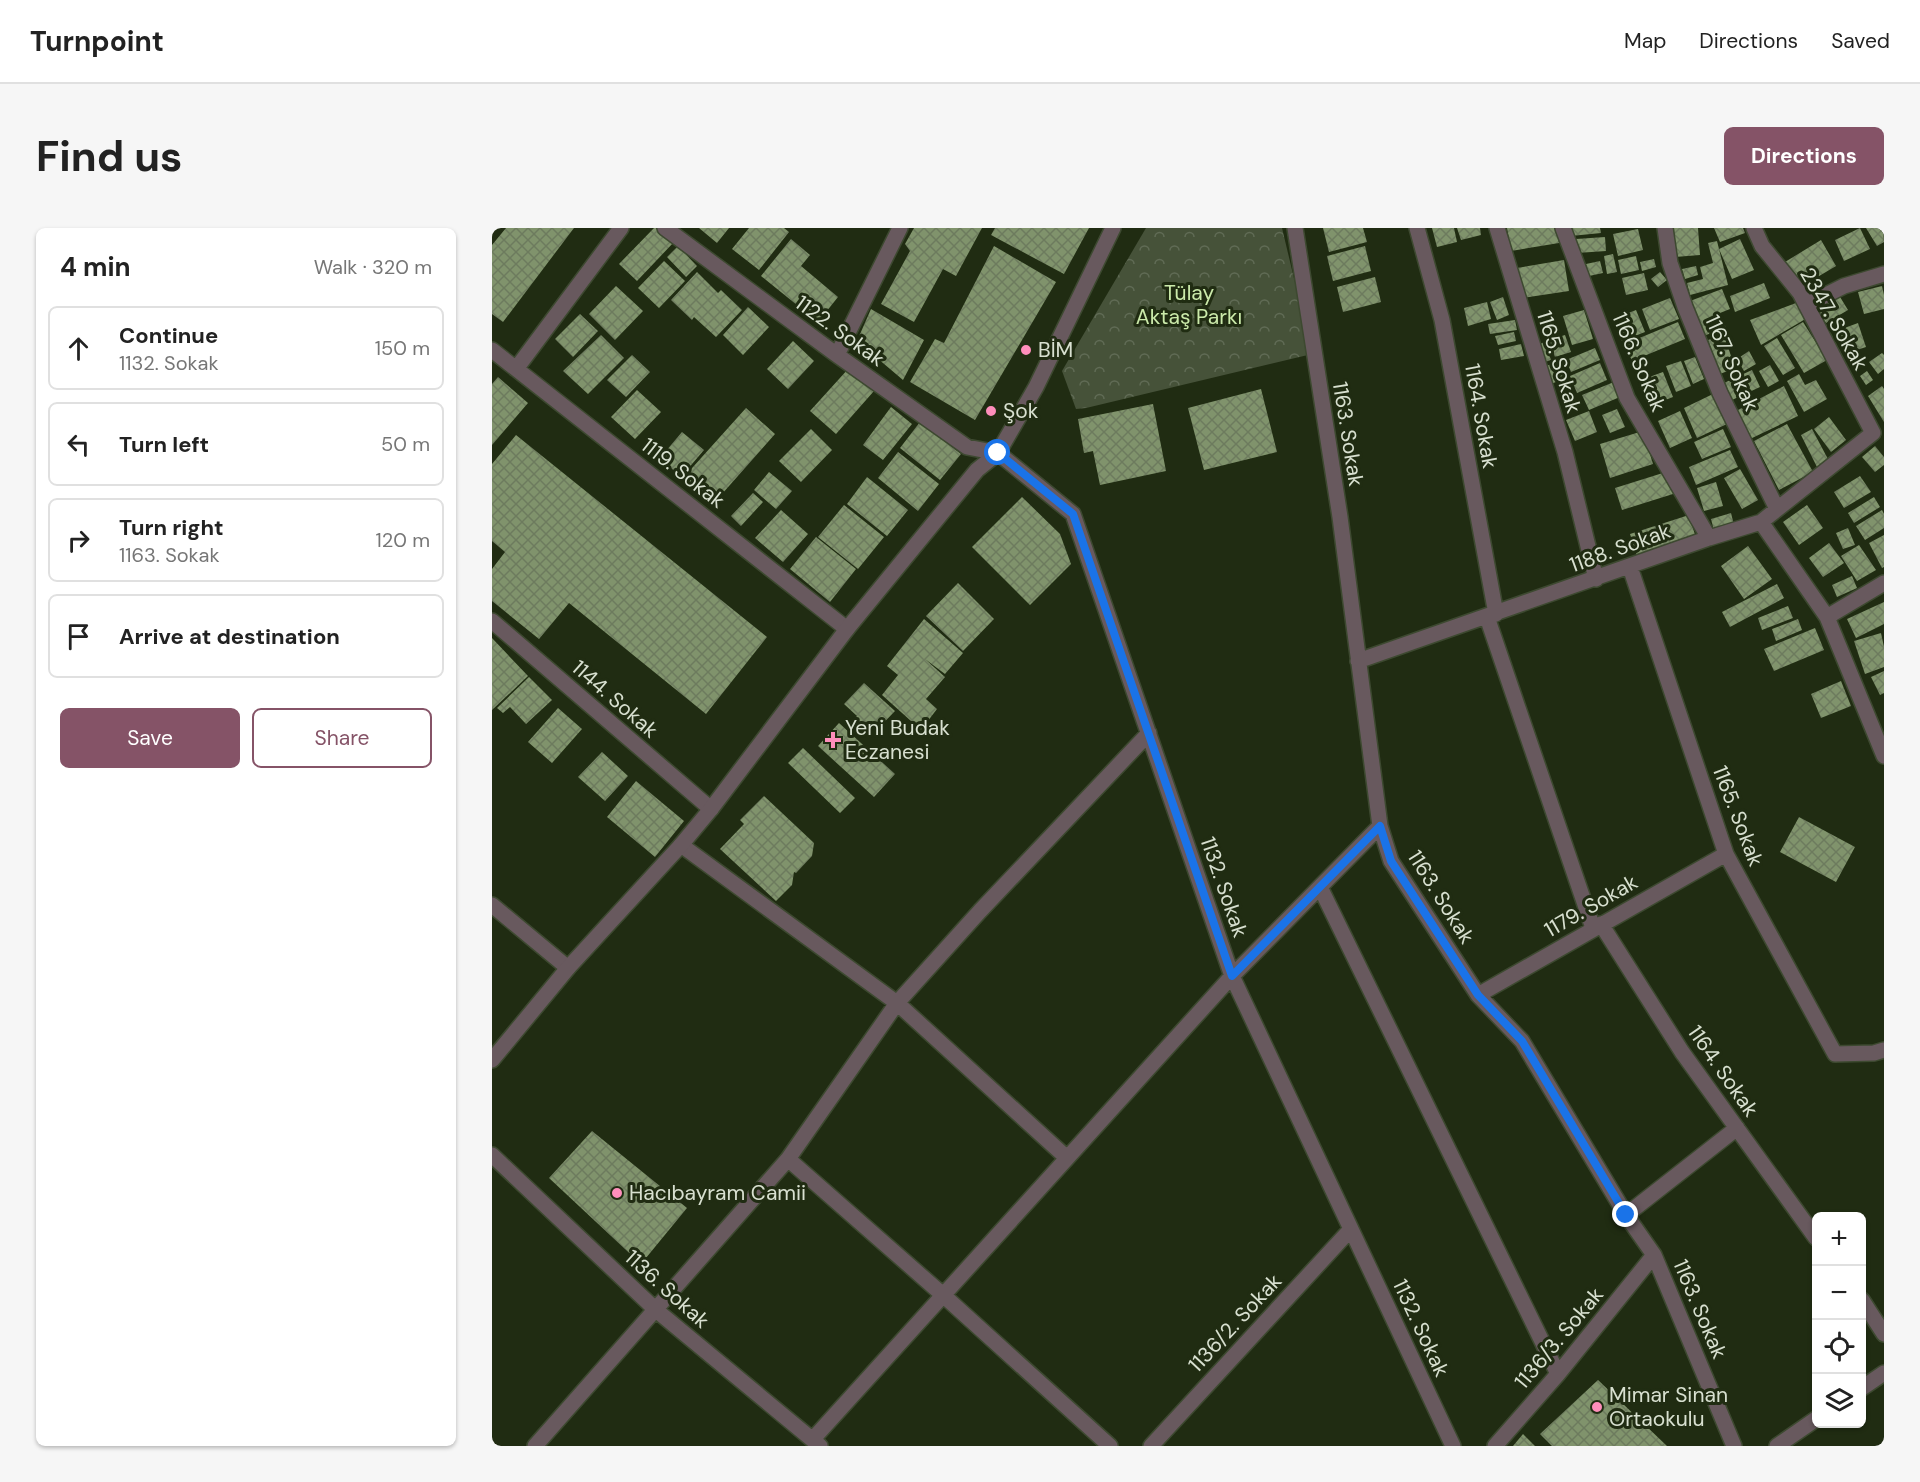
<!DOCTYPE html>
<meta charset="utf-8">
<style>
:root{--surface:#fff;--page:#f6f6f6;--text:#222;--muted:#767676;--line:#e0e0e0;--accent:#855367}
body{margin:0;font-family:"DM Sans",sans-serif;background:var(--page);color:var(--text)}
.controls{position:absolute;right:18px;bottom:18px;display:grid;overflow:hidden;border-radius:9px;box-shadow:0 2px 4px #0004}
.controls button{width:54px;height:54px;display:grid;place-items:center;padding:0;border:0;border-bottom:2px solid var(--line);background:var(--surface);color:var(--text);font:30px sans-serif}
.stop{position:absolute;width:18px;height:18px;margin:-14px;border:4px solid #1a73e8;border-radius:50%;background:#fff}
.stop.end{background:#1a73e8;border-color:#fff;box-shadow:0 2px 6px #0008}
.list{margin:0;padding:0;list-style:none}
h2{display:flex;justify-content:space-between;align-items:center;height:78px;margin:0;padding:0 24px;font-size:26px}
h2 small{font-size:20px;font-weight:400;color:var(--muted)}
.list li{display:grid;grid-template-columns:39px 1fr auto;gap:18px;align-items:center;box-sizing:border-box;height:84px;margin:0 12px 12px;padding:0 12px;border:2px solid var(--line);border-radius:9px}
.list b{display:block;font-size:22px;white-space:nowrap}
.list p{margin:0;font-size:20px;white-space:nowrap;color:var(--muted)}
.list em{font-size:20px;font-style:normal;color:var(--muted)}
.actions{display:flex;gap:12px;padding:18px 24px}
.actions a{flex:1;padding:14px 0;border:2px solid var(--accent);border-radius:9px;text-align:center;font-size:21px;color:var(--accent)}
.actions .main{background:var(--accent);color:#fff}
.icon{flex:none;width:33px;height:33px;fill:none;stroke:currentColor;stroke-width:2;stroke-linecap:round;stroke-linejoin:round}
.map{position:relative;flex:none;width:1392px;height:1218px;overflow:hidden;border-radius:9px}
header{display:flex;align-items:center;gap:36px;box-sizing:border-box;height:84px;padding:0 30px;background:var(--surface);border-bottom:2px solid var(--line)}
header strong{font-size:28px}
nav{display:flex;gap:33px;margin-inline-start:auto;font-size:21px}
.intro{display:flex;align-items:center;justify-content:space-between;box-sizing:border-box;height:144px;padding:0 36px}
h1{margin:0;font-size:42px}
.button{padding:15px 27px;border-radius:9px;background:var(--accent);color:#fff;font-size:21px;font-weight:700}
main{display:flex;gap:36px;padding:0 36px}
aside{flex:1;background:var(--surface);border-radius:9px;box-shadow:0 2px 4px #0004}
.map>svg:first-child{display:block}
.park{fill:url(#park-crowns)}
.building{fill:url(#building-cross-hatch)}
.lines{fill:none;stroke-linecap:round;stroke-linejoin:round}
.minor-casing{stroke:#3d4930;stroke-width:18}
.tertiary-casing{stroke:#3d4930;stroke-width:18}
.minor{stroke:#68595e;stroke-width:15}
.tertiary{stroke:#68595e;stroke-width:15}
.route{stroke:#1a73e8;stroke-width:8}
.poi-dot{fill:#fe8ebb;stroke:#202c12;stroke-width:2}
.labels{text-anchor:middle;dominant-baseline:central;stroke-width:6;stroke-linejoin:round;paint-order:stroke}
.park-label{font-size:21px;fill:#cbeaaa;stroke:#202c12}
.street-label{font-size:21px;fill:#d8e0d0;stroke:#202c12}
.poi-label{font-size:21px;fill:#d8e0d0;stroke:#202c12;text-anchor:start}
</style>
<header>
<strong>Turnpoint</strong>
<nav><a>Map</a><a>Directions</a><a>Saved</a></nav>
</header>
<div class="intro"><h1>Find us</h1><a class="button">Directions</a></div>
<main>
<aside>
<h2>4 min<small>Walk · 320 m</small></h2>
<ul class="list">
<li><svg class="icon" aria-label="ahead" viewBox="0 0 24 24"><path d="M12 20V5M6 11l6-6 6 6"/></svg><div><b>Continue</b><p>1132. Sokak</p></div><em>150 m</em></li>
<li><svg class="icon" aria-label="left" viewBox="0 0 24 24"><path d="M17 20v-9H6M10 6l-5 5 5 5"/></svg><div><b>Turn left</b></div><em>50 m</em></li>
<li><svg class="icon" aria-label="right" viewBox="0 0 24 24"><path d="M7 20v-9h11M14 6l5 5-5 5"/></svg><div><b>Turn right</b><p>1163. Sokak</p></div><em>120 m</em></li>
<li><svg class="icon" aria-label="arrive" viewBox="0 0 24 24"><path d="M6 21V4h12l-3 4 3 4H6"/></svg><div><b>Arrive at destination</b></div></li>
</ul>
<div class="actions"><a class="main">Save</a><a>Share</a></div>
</aside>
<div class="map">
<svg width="1392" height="1218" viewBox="0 0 1392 1218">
<defs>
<pattern id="park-crowns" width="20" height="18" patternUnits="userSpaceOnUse" patternTransform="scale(1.5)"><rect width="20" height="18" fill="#465239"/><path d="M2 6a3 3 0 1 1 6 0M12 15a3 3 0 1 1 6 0" fill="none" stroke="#606b55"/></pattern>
<pattern id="building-cross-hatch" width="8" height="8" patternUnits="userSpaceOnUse" patternTransform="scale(1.5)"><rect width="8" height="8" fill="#80936c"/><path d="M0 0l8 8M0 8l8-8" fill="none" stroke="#6d7b5e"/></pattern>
</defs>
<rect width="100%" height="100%" fill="#202c12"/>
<path class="park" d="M654,0H790L820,126L594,180L584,181L570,143Z"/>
<path class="building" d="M14,0H82L11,94L0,86V17Z
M162,0H167L182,14L145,53L127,36Z
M207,0H237L225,15Z
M257,0H292L297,4L267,42L240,21Z
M422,0H490L464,48L451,41L422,94L389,76L418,23L413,16Z
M503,0H597L572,46L499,7Z
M831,0H871L875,14L837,24Z
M940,0H962L965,14L945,19Z
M965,0H988L989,7L969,12Z
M1015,0H1065L1067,15L1019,23Z
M1078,0H1108L1109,5L1079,8Z
M1182,0H1206L1208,27L1183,29Z
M1222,0H1251L1253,5L1228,14Z
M1368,0L1378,21L1352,33L1343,12Z
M1374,0H1391L1392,14L1385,18Z
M1146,1L1151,22L1126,28L1121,6Z
M1113,9L1114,23L1085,25L1084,11Z
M299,11L318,27L309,38L346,69L326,94L269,48Z
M1248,11L1262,42L1240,51L1227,21Z
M1329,12L1344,38L1307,60L1293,34Z
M1225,13L1236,57L1198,67L1195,55L1211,51L1208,39L1221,35L1216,15Z
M186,18L205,38L194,49L175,29Z
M502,18L564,54L483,192L418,154L443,111L452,115Z
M873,18L879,43L841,53L835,28Z
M1121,26L1125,44L1115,46L1112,28Z
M1144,28L1147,42L1129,46L1126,32Z
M1162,31L1164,39L1150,43L1148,34Z
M1072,32L1077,63L1030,70L1025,40Z
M172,33L193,53L167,80L146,60Z
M1108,33L1111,45L1097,48L1094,36Z
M1204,38L1206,47L1193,51L1190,41Z
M205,44L226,65L229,62L250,82L224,109L202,89L200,92L179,72Z
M1168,44L1175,52L1166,59L1159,51Z
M1152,45L1156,62L1134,67L1130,50Z
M883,49L889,74L851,84L845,59Z
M1272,55L1278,70L1243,84L1238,68Z
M124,58L151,83L123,112L97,86Z
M1390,58L1392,67V81L1372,86L1366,64Z
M1230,61L1238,81L1228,85L1234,100L1211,108L1198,73Z
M1345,64L1356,82L1334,95L1323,78Z
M1011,69L1017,87L1005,92L998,74Z
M1178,70L1187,91L1158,102L1150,81Z
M995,74L999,91L976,98L972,80Z
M1304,75L1317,89L1269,117L1258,92Z
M256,79L277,99L251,127L231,107Z
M379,81L432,112L411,152L365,113Z
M1092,82L1101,111L1080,117L1071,88Z
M1144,82L1153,104L1130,113L1121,91Z
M88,86L106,103L81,129L63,111Z
M1023,92L1025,102L998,106L996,96Z
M1186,94L1193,111L1140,133L1133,116Z
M1311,94L1335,132L1312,145L1289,107Z
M1366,95L1374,119L1356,125L1347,102Z
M1022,104L1024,113L1006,117L1003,108Z
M109,107L132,130L96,166L71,143Z
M1073,107L1079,124L1063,129L1057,112Z
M1232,107L1243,140L1228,146L1216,112Z
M1285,110L1303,140L1291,147L1272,118Z
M301,113L322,133L296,161L275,141Z
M1053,114L1059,132L1050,135L1044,117Z
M1029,116L1032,128L1009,132L1007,121Z
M1103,120L1108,132L1079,144L1074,132Z
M1257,123L1264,136L1252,143L1245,131Z
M1390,125L1392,127V141L1386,146L1377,134Z
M140,127L158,144L134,169L115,152Z
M1203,129L1212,151L1201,156L1192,133Z
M1069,132L1076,149L1059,156L1052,139Z
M1189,133L1199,158L1184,164L1174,138Z
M1108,135L1115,152L1085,165L1078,148Z
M1278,137L1287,153L1276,159L1267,143Z
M357,140L382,163L344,206L318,183Z
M1260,142L1268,159L1240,172L1232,155Z
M1375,143L1381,152L1374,157L1368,148Z
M1171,144L1181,169L1160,177L1149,152Z
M1307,146L1313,157L1324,152L1335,171L1312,184L1295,153Z
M6,149L36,175L0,217V156Z
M1122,154L1128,169L1097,182L1090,167Z
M1292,158L1306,188L1258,211L1244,183Z
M1390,158L1392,161V194L1376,168Z
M769,161L785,224L712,242L696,180Z
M145,162L169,184L143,211L119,189Z
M1221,166L1235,196L1205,210L1192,180Z
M661,176L674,243L608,257L601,223L592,225L586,191Z
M399,179L420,196L391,232L371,217Z
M254,180L283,206L222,275L192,249Z
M1125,181L1133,199L1118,205L1110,187Z
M1097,183L1105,204L1083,213L1074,192Z
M1188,183L1200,210L1178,220L1166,193Z
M1337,189L1354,212L1339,224L1322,201Z
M428,194L469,226L448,252L408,220Z
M1295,196L1321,244L1287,262L1262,213Z
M319,201L340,222L309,254L287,233Z
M1231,201L1239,219L1210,231L1202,214Z
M1320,201L1337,233L1325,239L1309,207Z
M1151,203L1161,236L1118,250L1108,216Z
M190,204L212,222L189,249L168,230Z
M24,207L275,409L214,486L77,375L47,411L0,373V341L13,324L0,313V236Z
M1383,218L1392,229V237L1383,244L1370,229Z
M1238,222L1246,239L1204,257L1197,239Z
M406,224L447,256L426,283L386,250Z
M1248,241L1266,272L1250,281L1232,250Z
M277,244L300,263L284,281L262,262Z
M1174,244L1181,266L1130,282L1123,260Z
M1368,248L1379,264L1352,280L1342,264Z
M375,249L416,282L395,308L355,276Z
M1224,254L1231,278L1212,283L1205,260Z
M261,265L271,274L249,298L239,288Z
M530,269L568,306L579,336L538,377L480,319Z
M1382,269L1388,279L1362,295L1356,285Z
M352,277L392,309L366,341L326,309Z
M1315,277L1331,300L1307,317L1291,294Z
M289,282L316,306L291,334L263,310Z
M1390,282L1392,286V300L1373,312L1364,298Z
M1239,285L1242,297L1222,303L1219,291Z
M1197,287L1204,310L1145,328L1138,306Z
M1356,300L1363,317L1351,321L1344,305Z
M1392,307V339L1390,340L1377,315Z
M324,309L364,341L338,374L298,341Z
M1337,315L1352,335L1331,349L1317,330Z
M1367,317L1384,342L1365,353L1349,328Z
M1256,318L1280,351L1252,371L1229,338Z
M1360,348L1365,360L1345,369L1340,357Z
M466,355L502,391L471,423L434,388Z
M1285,356L1292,370L1238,399L1230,384Z
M1392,374V396L1364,410L1355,391Z
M1296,378L1301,390L1270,402L1266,390Z
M432,391L471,425L453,446L433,431L453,449L434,471L445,481L429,502L390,467L406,447L395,438Z
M1306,391L1310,402L1284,413L1280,401Z
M1323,400L1332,422L1282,443L1272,421Z
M1389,405L1392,419V439L1373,446L1362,413Z
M0,410L36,448L0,482Z
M1392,443V465L1388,467L1379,449Z
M37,449L60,472L34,496L18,479L11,485L5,480Z
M1349,453L1359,478L1329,490L1319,466Z
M372,455L403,483L377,510L360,493L365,488L352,476Z
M66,480L90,501L60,535L36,514Z
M347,495L403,546L382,569L326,518Z
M311,520L363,570L348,585L296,535Z
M110,524L136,548L113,573L86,549Z
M144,553L192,593L163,629L115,589Z
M272,568L322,615L320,628L304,645L302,644L300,657L284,673L228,621L252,596L248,592Z
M1307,589L1363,619L1344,654L1288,624Z
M100,903L195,980L149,1036L57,950Z
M1106,1152L1175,1218H1060L1048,1206Z
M1031,1206L1043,1218H1021Z"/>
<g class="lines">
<g class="minor-casing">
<path id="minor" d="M173,0L345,127L475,219L506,225L581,286L740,748L961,1218
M803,0L848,289L888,598L899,633L986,767L1030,813L1134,987L1162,1027L1242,1218
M925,0L950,92L1004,386
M1005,0L1073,224L1104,351
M1071,0L1135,170L1217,310
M1173,0L1178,35L1193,79L1228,165L1285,281
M1314,77L1352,58L1392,46
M0,122L355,401
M345,127L408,0
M24,141L129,0
M1269,294L1335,389L1392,528
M1138,339L1234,626L1343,826L1382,825L1392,822
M995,389L1101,700
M1335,389L1392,355
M0,393L219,581
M866,433L1217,310L1269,294L1381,205L1308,65L1270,18L1262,0
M189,617L405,775L575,930
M828,659L1066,1146
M0,677L76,740
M1109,696L1190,824L1324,1010
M986,767L1234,626
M0,927L164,1082L328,1218
M296,931L451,1067L618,1218
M1134,987L1245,900
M1370,1072L1392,1106
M1370,1160L1392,1145
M321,1211L740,748L888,598
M43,1218L296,931L405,775L488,683L657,505
M659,1218L859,1001
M1003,1218L1066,1146L1162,1027
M1285,1218L1324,1191"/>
</g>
<g class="tertiary-casing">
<path id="tertiary" d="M0,832L76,740L189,617L219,581L355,401L485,242L506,225L544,159L621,0"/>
</g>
<use href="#minor" class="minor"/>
<use href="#tertiary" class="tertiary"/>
</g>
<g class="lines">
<path class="route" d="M506,225L581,286L740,748L888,598L899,633L986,767L1030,813L1134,987"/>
</g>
<g class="poi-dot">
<circle cx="534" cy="122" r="6"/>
<circle cx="499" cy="183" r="6"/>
<path d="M338 503h6v6h6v6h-6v6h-6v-6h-6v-6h6z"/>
<circle cx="125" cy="965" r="6"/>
<circle cx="1105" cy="1179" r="6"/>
</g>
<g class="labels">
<g class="park-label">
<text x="697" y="65">Tülay<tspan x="697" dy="24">Aktaş Parkı</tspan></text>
</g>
<g class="street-label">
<text transform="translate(1342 91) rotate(60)">2347. Sokak</text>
<text transform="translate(348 103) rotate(36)">1122. Sokak</text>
<text transform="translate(1067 134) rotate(73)">1165. Sokak</text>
<text transform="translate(1147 134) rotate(67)">1166. Sokak</text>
<text transform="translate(1240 135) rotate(66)">1167. Sokak</text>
<text transform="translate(989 188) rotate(80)">1164. Sokak</text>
<text transform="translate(856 206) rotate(81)">1163. Sokak</text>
<text transform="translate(191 245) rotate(38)">1119. Sokak</text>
<text transform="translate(1128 320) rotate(-20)">1188. Sokak</text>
<text transform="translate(123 471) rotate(41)">1144. Sokak</text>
<text transform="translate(1246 588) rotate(69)">1165. Sokak</text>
<text transform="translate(732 659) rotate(71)">1132. Sokak</text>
<text transform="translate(949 669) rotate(58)">1163. Sokak</text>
<text transform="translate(1099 678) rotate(-30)">1179. Sokak</text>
<text transform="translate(1231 843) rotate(55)">1164. Sokak</text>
<text transform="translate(175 1061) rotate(42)">1136. Sokak</text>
<text transform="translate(1208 1081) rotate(67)">1163. Sokak</text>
<text transform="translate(743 1095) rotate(-47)">1136/2. Sokak</text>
<text transform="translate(929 1100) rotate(65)">1132. Sokak</text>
<text transform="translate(1067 1110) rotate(-50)">1136/3. Sokak</text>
</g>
<g class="poi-label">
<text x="546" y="122">BİM</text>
<text x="511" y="183">Şok</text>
<text x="353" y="500">Yeni Budak<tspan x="353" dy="24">Eczanesi</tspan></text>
<text x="137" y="965">Hacıbayram Camii</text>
<text x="1117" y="1167">Mimar Sinan<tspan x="1117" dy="24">Ortaokulu</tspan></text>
</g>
</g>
</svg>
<div class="controls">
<button>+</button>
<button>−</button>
<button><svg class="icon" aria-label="locate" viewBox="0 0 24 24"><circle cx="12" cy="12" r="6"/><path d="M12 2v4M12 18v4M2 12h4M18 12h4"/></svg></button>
<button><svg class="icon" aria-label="layers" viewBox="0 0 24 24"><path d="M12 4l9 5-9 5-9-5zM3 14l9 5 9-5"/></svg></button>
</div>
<div class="stop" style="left:506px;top:225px"></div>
<div class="stop end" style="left:1134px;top:987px"></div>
</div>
</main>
